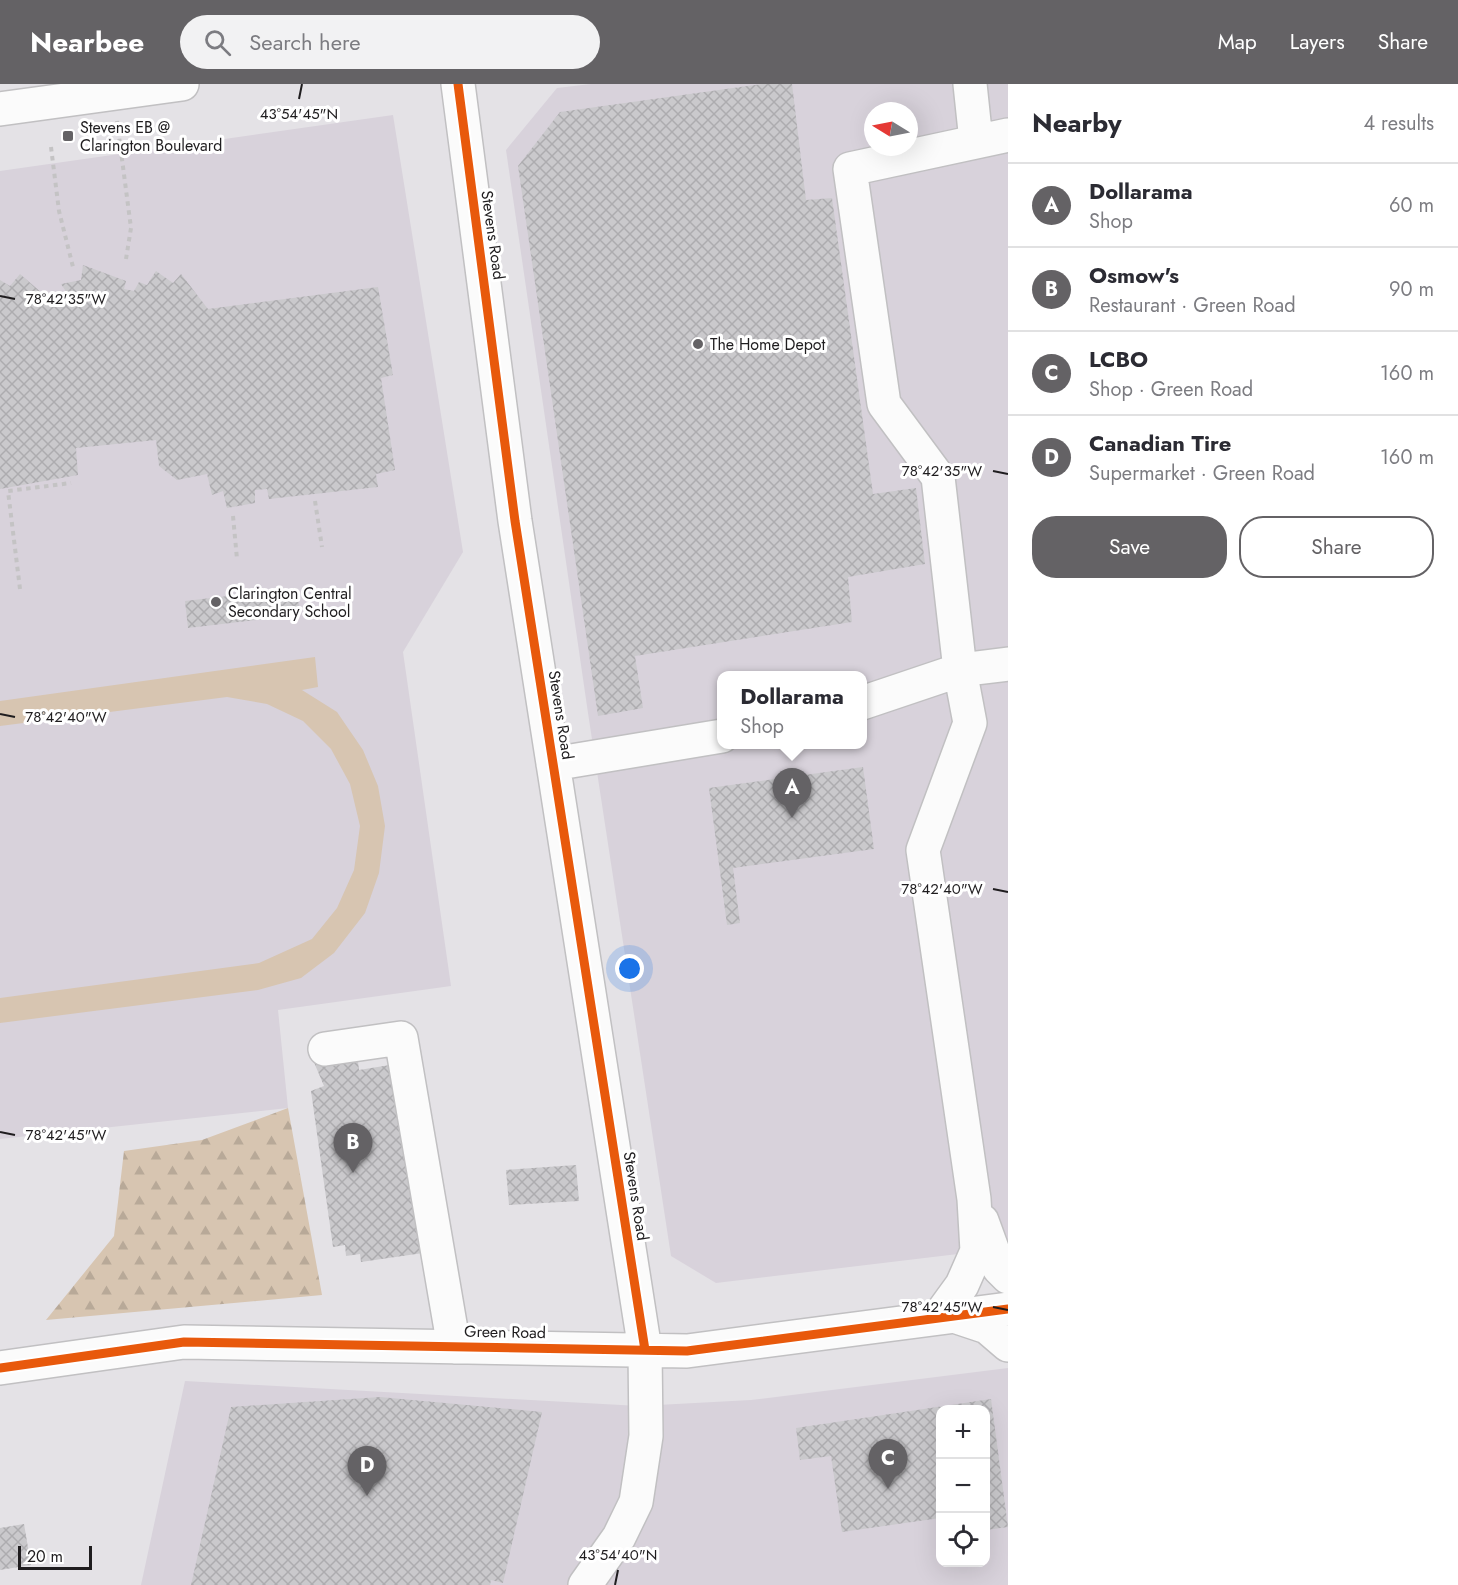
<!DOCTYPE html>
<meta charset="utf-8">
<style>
:root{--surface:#fff;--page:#f2f2f3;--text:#2b2b33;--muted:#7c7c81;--line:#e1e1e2;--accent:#646265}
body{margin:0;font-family:Jost,sans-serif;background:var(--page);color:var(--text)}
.controls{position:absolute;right:18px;bottom:18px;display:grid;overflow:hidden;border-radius:12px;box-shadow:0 6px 24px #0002}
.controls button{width:54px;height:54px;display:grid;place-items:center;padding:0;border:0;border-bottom:2px solid var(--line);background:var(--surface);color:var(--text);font:30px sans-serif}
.compass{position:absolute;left:864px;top:18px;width:54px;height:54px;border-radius:50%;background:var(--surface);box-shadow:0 6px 24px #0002;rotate:280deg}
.scale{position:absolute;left:18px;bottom:15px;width:74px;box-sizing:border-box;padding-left:6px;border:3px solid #1f1d1f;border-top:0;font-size:16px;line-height:21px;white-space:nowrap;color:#1f1d1f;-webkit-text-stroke:4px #fff;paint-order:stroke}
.you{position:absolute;left:630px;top:885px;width:21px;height:21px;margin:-15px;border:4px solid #fff;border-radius:50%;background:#1a73e8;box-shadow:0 0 0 9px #1a73e833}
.badge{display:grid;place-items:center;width:39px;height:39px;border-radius:50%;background:var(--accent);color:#fff;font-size:20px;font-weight:700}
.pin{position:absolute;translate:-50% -50px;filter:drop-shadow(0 2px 3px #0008)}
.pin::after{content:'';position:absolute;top:32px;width:21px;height:18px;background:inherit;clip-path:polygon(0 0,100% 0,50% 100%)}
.popup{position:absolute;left:717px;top:587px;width:150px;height:78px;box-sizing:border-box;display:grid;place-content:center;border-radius:12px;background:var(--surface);filter:drop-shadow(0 2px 4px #0005);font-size:20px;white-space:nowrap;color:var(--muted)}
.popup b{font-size:22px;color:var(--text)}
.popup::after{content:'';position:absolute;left:50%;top:100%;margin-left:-12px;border:12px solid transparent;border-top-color:var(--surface)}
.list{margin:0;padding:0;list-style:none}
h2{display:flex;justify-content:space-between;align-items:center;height:78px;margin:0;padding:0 24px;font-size:26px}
h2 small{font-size:20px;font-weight:400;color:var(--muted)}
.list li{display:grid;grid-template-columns:39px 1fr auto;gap:18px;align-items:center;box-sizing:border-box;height:84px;padding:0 24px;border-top:2px solid var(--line)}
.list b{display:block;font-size:22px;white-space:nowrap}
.list p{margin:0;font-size:20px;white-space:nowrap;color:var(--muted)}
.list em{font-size:20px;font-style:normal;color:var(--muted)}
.actions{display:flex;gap:12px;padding:18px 24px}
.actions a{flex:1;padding:14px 0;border:2px solid var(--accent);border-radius:24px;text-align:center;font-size:21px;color:var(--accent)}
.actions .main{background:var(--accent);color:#fff}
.icon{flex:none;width:33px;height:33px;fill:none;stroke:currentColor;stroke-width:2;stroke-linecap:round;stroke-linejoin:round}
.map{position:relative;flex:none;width:1008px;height:1501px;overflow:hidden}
header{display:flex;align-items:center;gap:36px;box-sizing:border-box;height:84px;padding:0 30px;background:var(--accent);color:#fff}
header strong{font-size:28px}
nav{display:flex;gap:33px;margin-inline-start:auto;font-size:21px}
.search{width:420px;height:54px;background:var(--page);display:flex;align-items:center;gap:15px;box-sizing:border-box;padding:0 21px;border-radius:33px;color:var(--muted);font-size:22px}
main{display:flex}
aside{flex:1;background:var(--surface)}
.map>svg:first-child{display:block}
.built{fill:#d8d2db;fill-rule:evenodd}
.grass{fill:#d7c5b1}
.forest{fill:url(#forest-firs)}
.building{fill:url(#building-cross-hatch)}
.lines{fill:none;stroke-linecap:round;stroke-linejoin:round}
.minor-casing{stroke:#c1c0c2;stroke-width:36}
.path{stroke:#c4c3c4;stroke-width:4;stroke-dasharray:4.5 4.5;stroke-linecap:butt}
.minor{stroke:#fbfbfb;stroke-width:33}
.cycleway-casing{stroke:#fff;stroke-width:13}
.cycleway{stroke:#e8590c;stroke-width:9}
.ticks{fill:none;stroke:#1f1d1f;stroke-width:2}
.poi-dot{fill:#646265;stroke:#fff;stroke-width:2}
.labels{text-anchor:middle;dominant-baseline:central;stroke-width:6;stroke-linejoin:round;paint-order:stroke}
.poi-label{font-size:16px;fill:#1f1d1f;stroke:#fff;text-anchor:start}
.street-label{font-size:16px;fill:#1f1d1f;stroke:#fff}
.ticks-label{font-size:15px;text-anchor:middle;fill:#1f1d1f;stroke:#fff;stroke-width:6;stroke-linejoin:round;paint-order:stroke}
</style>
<header>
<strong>Nearbee</strong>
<div class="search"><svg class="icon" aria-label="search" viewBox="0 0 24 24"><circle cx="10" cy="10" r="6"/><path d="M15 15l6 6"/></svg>Search here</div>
<nav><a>Map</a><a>Layers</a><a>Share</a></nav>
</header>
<main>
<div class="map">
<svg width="1008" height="1501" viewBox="0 0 1008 1501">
<defs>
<pattern id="forest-firs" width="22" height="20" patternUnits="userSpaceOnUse" patternTransform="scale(1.5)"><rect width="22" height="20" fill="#d7c5b1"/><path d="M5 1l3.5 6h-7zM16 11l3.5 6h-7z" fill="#b8a998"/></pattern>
<pattern id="building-cross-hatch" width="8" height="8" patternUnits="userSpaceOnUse" patternTransform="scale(1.5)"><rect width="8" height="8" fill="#cac9cc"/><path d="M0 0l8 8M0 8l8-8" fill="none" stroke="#adacaf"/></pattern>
</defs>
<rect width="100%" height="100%" fill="#e4e2e6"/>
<path class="built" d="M591,0H1008V1164L716,1199L671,1172L588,629L506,66L557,4ZM873,27H909V63H873ZM722,592H862V660H722Z
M393,31L463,468L403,568L451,902L278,926L288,1024L0,1055V87Z
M1008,1284V1501H141L185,1297L639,1322L751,1316ZM940,1326H986V1478H940Z"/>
<path class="grass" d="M315,573L318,603L302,606L337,628L363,666L378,702L385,742L379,789L365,829L334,869L301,894L258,906L0,939V914L259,879L312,855L337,824L354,786L360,742L350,700L331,665L303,637L267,620L227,613L0,642V617Z"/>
<path class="forest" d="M288,1024L322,1211L46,1236L114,1152L124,1067L202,1056Z"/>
<path class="building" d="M762,0H792L806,116L832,114L873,410L916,404L925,480L848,493L852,538L635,572L643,624L598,632L518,82L560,28Z
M83,181L126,197L124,205L134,207L139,198L147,201L156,187L173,199L181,190L208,225L378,203L393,291L381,294L395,386L376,390L378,403L269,415L267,405L255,406V419L227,424L223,407L212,411L207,390L177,396L159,382L156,356L76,364L78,391L0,405V196L10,202L20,190L58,223L69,212L61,200L81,196Z
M297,504L300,531L188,544L185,517Z
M863,683L874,765L733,784L740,839L727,841L709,704Z
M357,969L359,986L396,980L423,1169L361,1178L360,1170L346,1172L345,1161L333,1163L311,1007L324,1002L313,976Z
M576,1081L579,1117L509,1121L506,1086Z
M380,1313L542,1328L503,1499L491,1496L490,1501H191L231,1323Z
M991,1315L1008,1443L986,1446V1326H940V1434L842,1448L831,1372L800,1376L796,1344Z
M24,1440L31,1481L0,1486V1444Z"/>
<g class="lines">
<g class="minor-casing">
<path id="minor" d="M458,0L515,437L645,1266L646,1352L636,1418L619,1453L585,1501
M970,0L976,57
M0,25L182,0
M862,619L960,586L1008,580
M553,680L722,652
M325,965L401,954L454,1263
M982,1137L999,1184L1008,1193
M954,1232L987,1243L1008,1261
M938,1234L962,1201L977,1167L974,1115L923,766L970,639L960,586L938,393L884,320L850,85L1008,51
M0,1284L184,1258L687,1267L1008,1225"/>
</g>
<path class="path" d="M117,37L131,144L126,175
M51,63L59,127L73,183
M315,417L322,463
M233,432L237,475
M20,505L8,407L71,399"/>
<use href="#minor" class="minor"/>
<g class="cycleway-casing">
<path id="cycleway" d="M458,0L515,437L645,1266
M0,1284L184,1258L687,1267L1008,1225"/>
</g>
<use href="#cycleway" class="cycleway"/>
</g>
<path class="ticks" d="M299,15L302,0M0,212L15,215M993,387L1008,390M0,630L15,633M993,805L1008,808M0,1048L15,1051M993,1223L1008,1226M615,1501L618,1486"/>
<g class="poi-dot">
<rect x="62" y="46" width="12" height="12" rx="3"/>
<circle cx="698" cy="260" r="6"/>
<circle cx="216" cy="518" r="6"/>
</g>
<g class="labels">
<g class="poi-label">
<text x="80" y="43">Stevens EB @<tspan x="80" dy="18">Clarington Boulevard</tspan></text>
<text x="710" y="260">The Home Depot</text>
<text x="228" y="509">Clarington Central<tspan x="228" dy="18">Secondary School</tspan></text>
</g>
<g class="street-label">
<text transform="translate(493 151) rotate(82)">Stevens Road</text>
<text transform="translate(561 631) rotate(81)">Stevens Road</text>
<text transform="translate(636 1112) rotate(81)">Stevens Road</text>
<text transform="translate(505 1248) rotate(1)">Green Road</text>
</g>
</g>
<g class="ticks-label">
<text x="299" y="35">43°54'45"N</text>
<text x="66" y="220">78°42'35"W</text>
<text x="942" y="392">78°42'35"W</text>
<text x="66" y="638">78°42'40"W</text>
<text x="942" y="810">78°42'40"W</text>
<text x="66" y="1056">78°42'45"W</text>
<text x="942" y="1228">78°42'45"W</text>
<text x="618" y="1476">43°54'40"N</text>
</g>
</svg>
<div class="controls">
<button>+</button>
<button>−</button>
<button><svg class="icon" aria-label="locate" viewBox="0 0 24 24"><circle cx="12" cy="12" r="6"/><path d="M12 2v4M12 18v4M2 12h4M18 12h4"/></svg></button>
</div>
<svg class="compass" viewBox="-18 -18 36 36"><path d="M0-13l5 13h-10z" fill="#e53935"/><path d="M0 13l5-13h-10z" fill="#7c7c81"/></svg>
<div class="scale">20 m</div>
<div class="you"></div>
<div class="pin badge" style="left:792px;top:734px">A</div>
<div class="popup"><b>Dollarama</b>Shop</div>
<div class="pin badge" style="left:353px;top:1089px">B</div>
<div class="pin badge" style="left:888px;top:1405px">C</div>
<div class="pin badge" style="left:367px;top:1412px">D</div>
</div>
<aside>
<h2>Nearby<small>4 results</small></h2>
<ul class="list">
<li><span class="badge">A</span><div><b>Dollarama</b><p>Shop</p></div><em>60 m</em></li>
<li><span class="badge">B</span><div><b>Osmow's</b><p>Restaurant · Green Road</p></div><em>90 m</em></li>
<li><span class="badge">C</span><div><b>LCBO</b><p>Shop · Green Road</p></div><em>160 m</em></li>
<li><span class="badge">D</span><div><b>Canadian Tire</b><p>Supermarket · Green Road</p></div><em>160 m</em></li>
</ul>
<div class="actions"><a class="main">Save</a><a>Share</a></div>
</aside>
</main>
